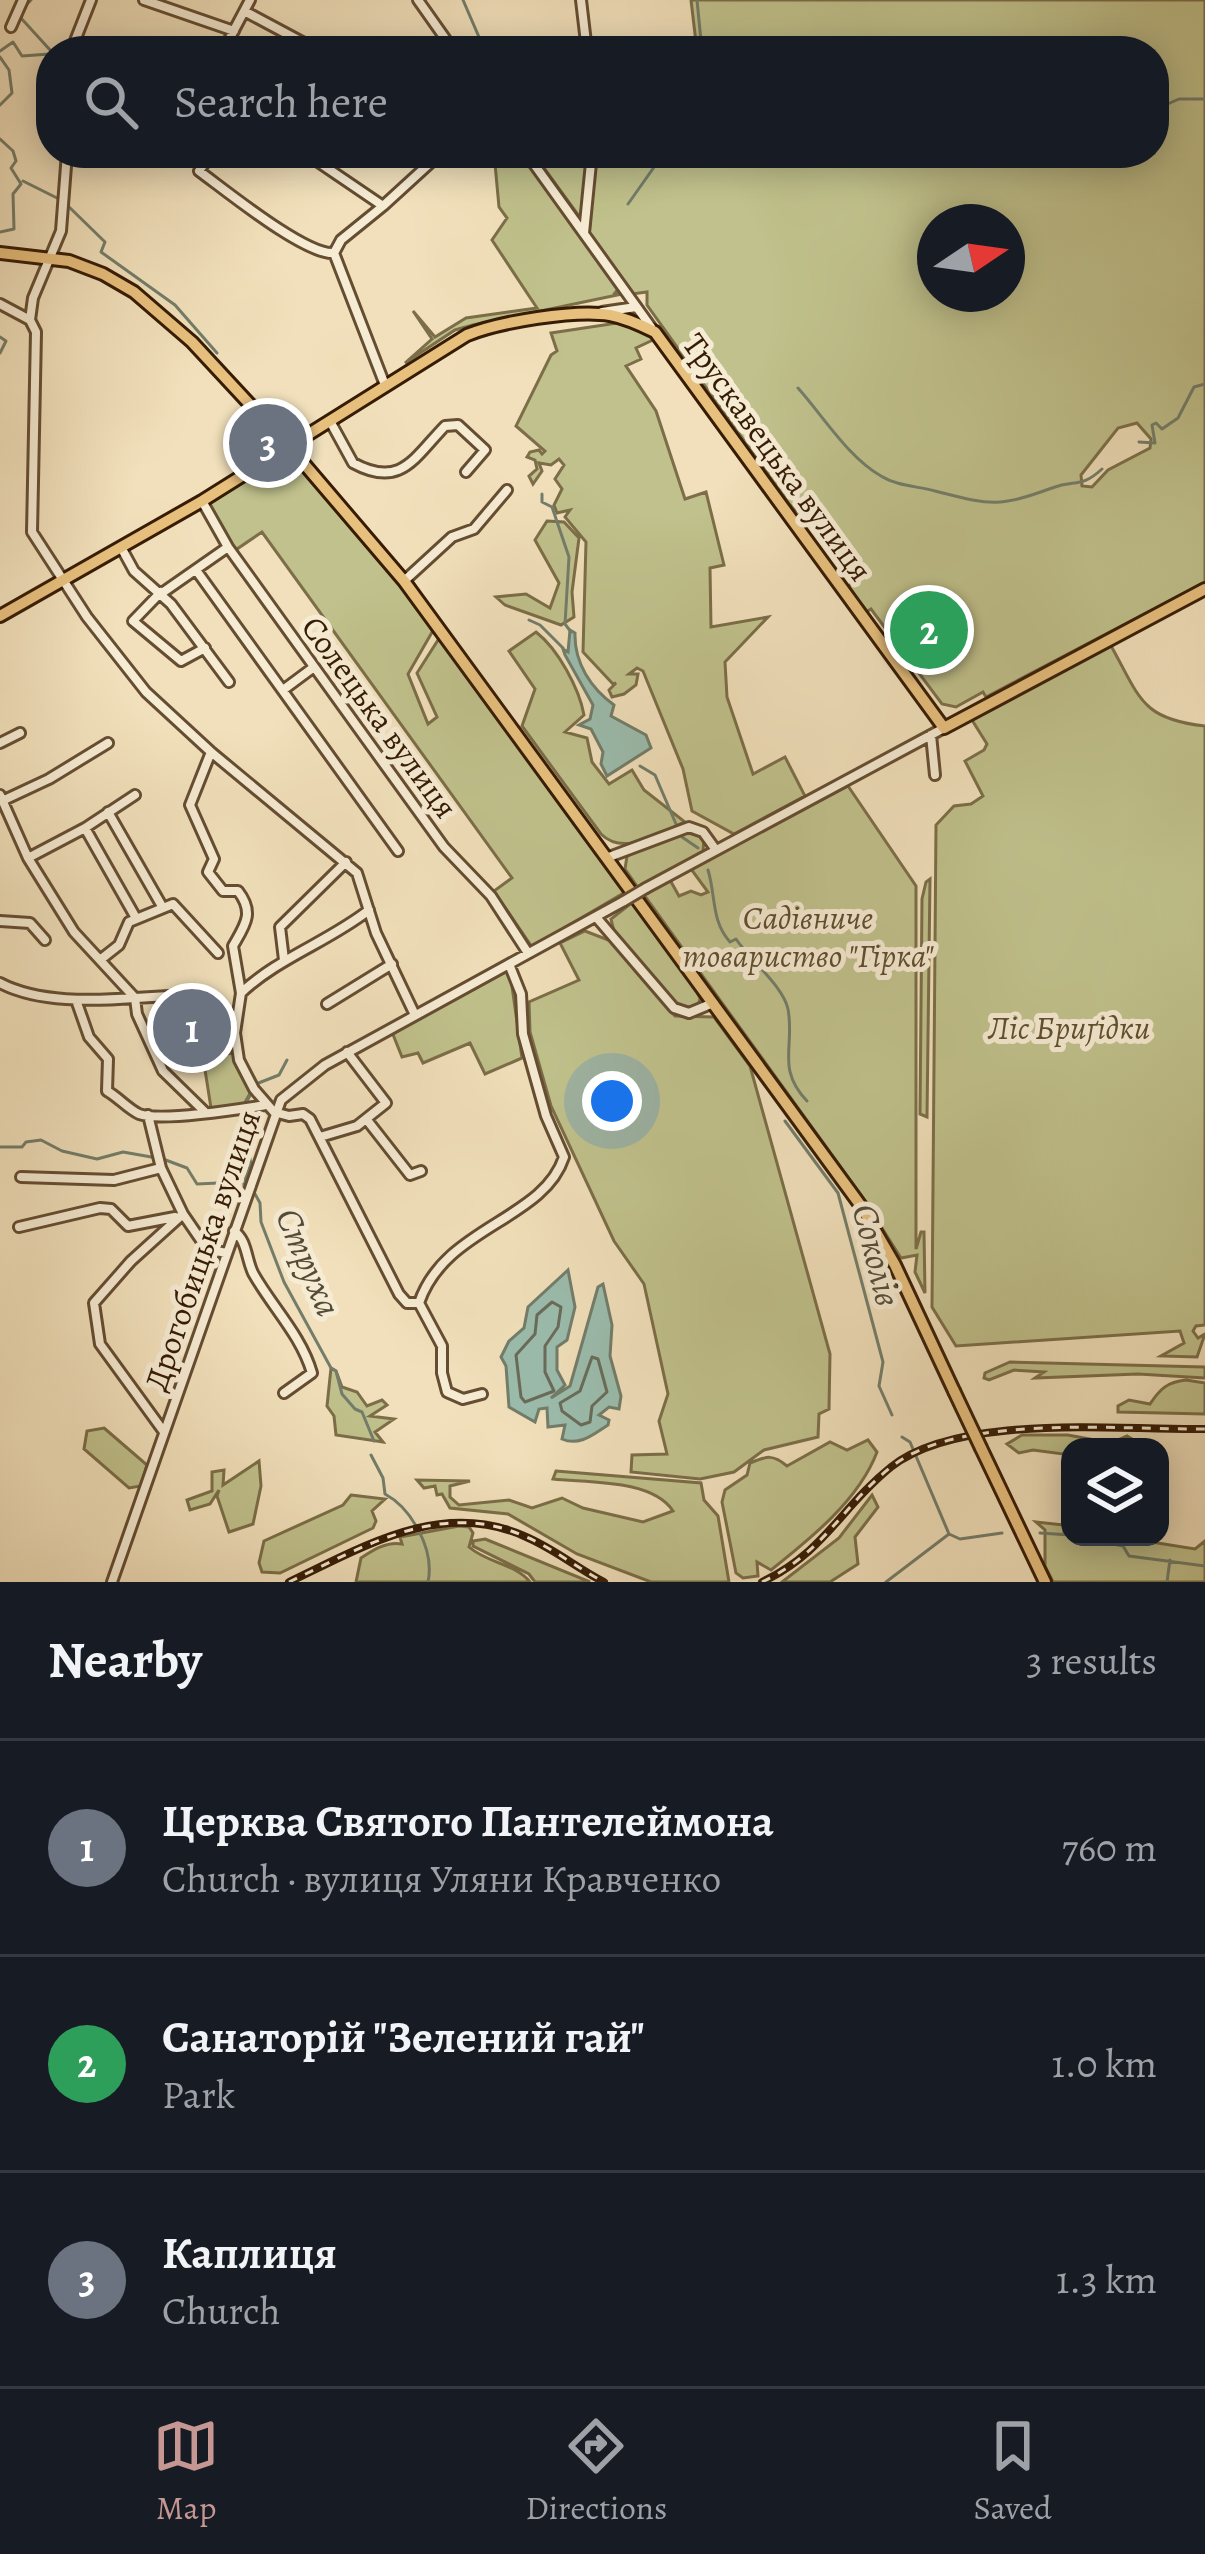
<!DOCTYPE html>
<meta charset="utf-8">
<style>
:root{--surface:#171b24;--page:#242831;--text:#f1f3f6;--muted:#9ea1a6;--line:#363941;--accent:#c59692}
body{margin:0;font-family:Alegreya,serif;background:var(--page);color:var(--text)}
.controls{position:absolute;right:36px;bottom:36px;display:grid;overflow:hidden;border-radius:24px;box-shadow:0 6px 30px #0003}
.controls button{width:108px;height:108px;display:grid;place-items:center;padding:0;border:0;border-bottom:3px solid var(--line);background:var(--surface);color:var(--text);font:60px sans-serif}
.compass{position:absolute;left:917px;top:204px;width:108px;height:108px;border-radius:50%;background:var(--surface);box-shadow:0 6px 30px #0003;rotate:77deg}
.you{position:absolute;left:612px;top:1101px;width:42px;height:42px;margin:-30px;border:9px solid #fff;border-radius:50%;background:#1a73e8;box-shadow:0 0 0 18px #1a73e833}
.badge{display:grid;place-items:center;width:78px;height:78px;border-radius:50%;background:var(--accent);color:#fff;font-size:39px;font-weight:700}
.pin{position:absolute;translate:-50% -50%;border:6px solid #fff;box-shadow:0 3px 12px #0006}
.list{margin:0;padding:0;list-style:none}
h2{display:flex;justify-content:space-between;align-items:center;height:156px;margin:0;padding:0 48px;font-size:51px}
h2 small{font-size:39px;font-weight:400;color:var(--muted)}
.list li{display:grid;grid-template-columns:78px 1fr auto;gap:36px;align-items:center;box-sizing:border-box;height:216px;padding:0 48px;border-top:3px solid var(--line)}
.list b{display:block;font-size:45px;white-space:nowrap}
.list p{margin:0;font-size:39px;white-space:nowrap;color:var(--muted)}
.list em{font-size:39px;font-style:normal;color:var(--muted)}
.icon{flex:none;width:66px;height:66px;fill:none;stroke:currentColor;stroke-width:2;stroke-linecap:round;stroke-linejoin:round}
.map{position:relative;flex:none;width:1205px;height:1582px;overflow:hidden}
.search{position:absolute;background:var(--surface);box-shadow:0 6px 30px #0003;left:36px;right:36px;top:36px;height:132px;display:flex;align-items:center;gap:30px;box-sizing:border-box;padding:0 42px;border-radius:48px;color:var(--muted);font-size:45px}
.sheet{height:804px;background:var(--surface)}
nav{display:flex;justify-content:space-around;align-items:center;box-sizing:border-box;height:168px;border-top:3px solid var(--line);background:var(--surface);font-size:33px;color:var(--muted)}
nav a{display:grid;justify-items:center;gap:6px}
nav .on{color:var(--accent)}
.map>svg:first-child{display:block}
.green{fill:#c0c18c;stroke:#7b6e48;stroke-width:3;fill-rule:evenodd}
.water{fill:#9bbdae;stroke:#737d6a;stroke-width:3}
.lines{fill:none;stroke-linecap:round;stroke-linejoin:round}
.shore{stroke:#686c5a;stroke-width:3}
.stream{stroke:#737d6a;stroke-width:3}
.minor-casing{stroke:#654d32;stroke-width:14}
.major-casing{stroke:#361c05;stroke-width:16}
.minor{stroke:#f6ebd3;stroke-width:8}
.major{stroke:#e8c07e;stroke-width:10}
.rail-casing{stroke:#361c05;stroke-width:8}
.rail{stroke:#f6ebd3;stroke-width:3;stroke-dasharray:9;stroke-linecap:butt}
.minor-bridge-casing{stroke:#654d32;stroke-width:14;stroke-linecap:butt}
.major-bridge-casing{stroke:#361c05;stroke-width:16;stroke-linecap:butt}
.minor-bridge{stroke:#f6ebd3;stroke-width:8}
.major-bridge{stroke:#e8c07e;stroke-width:10}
.labels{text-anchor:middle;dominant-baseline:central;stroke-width:10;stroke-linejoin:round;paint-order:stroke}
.street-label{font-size:33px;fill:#361c05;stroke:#f6ebd3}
.park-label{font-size:33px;font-style:italic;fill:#5f4e2e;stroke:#f6ebd3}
.water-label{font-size:36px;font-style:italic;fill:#544c38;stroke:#f6ebd3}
</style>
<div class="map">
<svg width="1205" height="1582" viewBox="0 0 1205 1582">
<rect width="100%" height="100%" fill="#f1e0bb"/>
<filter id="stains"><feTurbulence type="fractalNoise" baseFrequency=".00167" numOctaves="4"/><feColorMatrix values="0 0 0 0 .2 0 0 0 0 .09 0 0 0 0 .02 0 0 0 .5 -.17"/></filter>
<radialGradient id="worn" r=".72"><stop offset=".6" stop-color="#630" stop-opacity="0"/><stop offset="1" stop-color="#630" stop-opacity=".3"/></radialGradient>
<path class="green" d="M691,0H1205V582L986,697L983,692L956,707L942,704L871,609L866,612L848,588L862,567L851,552L845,558L836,554L811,515L803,516L790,505L647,305V292L632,294L589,234L596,153H1154V51H697ZM935,222H1007V294H935ZM1137,423L1151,439L1150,448L1108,470L1092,487L1082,486L1081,475L1118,428Z
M494,153H522L619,288L615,293L622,294L473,325L455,330L405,363L432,339L413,311L435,337L466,318L537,308L492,240L507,218L499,207Z
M533,153H590L584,223Z
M617,323L646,332L655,339L636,348L641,359L626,366L656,411L685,499L706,492L724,565L710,568L711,627L768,617L725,662L727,697L753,774L785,757L805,796L734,834L692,811L683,769L643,671L637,668L629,674H638L636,685L624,694L612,697L609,690L616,683L613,684L583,652L586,542L565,517L570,510L557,513L554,505L562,489L555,479L564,465L559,459L551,465L539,463L542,471L533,484L529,476L537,469L535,460L527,457L530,452L539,450L542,454L545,451L516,426L551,355L557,351L551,333Z
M288,460L303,470L396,574L435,627L408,674L428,724L437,717L417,673L440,637L627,891L532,947L494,891L512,878L262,532L234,551L207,505L273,461Z
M547,521L564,522L579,538L572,592L574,617L561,625L505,605L496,597L526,594L550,608L559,583L535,540Z
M536,632C558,649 579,688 584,715L565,732L587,738L592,762L609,784L632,770L644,790L685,822C659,833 624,857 601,834L522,726L535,689L509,651Z
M1110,644C1140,697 1140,719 1205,726V1325L1196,1326L1193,1331L1198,1338L1205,1334L1197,1357L1161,1356L1184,1343L1180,1331L956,1346L932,1307L936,825L954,806L971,804L983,796L965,761L984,750L987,744L972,720Z
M848,786L916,886V1249L921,1232H924L925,1293L915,1272L917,1255L901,1258L861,1195L644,895L670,880L679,896L691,891L701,895L708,892L691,869Z
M683,831L704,838L703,851L639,889L625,869L627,856Z
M930,879L927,1117L920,1114L922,899L926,882Z
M634,901L694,986L700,998L698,1007L683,1010L676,1004L615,935L611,919Z
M585,931L611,941L675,1016L714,1017L750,1066L830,1354L829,1409L819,1414L818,1437L764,1450L734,1472L700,1479L631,1472L632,1455L667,1454L659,1421L668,1394L644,1284L614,1241L551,1106L530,1032L529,1002L579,980L560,943Z
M506,971L511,979L522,1058L485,1074L470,1043L423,1063L418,1053L402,1057L392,1032Z
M234,1053L252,1090L243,1106L211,1108L203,1057Z
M1010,1362L1205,1367V1378L1138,1374L1035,1378L1044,1372L1014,1370L989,1380L984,1378L985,1373Z
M331,1368L336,1371L342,1387L357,1392L367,1406L382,1400L387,1405L370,1416L394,1419L375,1432L383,1442L336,1435L334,1416L327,1406Z
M1186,1380L1205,1383V1414L1118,1412V1406L1129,1400L1150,1404C1160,1389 1167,1382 1186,1380Z
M104,1428L147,1465L141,1486L129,1488L84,1449L87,1431Z
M1022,1435H1068L1111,1443L1127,1436L1140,1444L1070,1447L1063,1454L1033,1450L1019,1453L1007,1444Z
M868,1440L877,1452C859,1500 810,1539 771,1570L757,1562L758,1576L743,1578L736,1573L722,1502L725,1490L747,1475L750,1463C767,1456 773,1454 787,1466L830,1442L847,1450Z
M259,1461L261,1486L253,1524L229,1532L217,1496L219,1490L210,1504L190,1510L187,1500L212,1491V1472L224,1470L223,1485Z
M556,1471L701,1483L704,1500L718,1516L729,1582H651L577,1554L508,1514L450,1508L442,1494L437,1495L435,1486L424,1488L417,1480L470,1481L450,1486V1497L459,1505L509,1500L532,1508L562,1498L583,1508L643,1522L673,1511C652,1479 588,1483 553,1479Z
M351,1495L385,1499L372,1511L376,1521L373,1528L280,1573L262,1572L259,1563L264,1541L343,1505Z
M872,1495L878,1507L855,1537L858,1564L830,1582H782L839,1538Z
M1036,1522L1064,1525V1532L1070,1537H1120L1195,1549L1205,1541V1582H1053L1045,1566V1530Z
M459,1526L469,1527L473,1533L469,1547C487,1563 516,1564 530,1582H356L361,1558C373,1550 387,1541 402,1544L400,1537Z
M485,1539L590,1582H535L529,1574L473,1546V1541Z"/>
<path class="water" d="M570,630L575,633C574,663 591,688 614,705L611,716L646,735L651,748L607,776L601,764L603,752L591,729L579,725L590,719L593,705L565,655L563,649L568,652Z
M568,1270L575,1307L567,1340L557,1347V1370L565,1385L551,1398L570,1386L598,1287L603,1284L612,1325L610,1356L621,1396L619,1409L609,1407L599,1415L609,1420L608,1425C595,1433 580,1447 562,1439L565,1425L548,1427L547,1408L539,1409L535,1422L509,1407L506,1366L501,1357L509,1341L524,1328L528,1307Z"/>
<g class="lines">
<path class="shore" d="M552,1302L561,1307L558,1327L545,1346V1372L554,1391L525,1402L521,1397L516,1355L535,1334L537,1315Z
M592,1357L598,1359L607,1392L592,1406L590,1422L581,1425L562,1411L560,1403L580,1391Z"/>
<path class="stream" d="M463,0L485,51
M697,0L702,51
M22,9L31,0
M20,17L51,51
M0,51L13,42L22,56L50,54
M0,57L9,70L12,93L0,105
M1154,110L1179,99H1205
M0,139L13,151L16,161L11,168L21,184L13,194L14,229L0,232
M531,153L583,226
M23,181L59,199
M66,204L105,242L101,252L175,305L217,353
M628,204L664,153
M589,234L634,295
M638,301L641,306
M0,337L6,341L0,353
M798,388C823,416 848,457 881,476C897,486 917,486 935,491C991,505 997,508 1052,488C1076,479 1080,489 1102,469
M1139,442L1155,443L1152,425L1156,423L1162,429L1178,418L1194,387L1205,384
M542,494V502L552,507L569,557L565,624L571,632
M88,610L98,623
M529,620L540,625L563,648
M640,766L655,775L676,824
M682,837L698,848
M708,870C716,896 711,921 730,942L736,939C750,960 783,986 788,1009C795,1047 776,1068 807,1101
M244,1107L256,1084L279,1075L287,1060
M244,1111L247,1142
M785,1121L838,1193L883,1362L879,1386L892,1415
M0,1147H22L26,1142L41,1140L62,1151L97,1159L123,1152L157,1158
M163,1159L187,1168L197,1184L240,1182L244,1183V1191L255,1194L260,1203L261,1222L284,1282L331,1368L336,1371L342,1394L355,1409L362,1412L374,1441
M244,1183L251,1164L247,1144
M902,1437L910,1442L949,1534
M371,1455L383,1478L385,1494C411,1508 435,1549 428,1582
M1040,1533L1070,1535
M1078,1537L1123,1546L1129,1556L1205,1566
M886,1582L949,1534L960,1539L1002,1533
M1167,1582L1170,1560"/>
<g class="minor-casing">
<path id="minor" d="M144,0L234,31
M418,0L454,51
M581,0L587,51
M246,12L319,51
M11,27L23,0
M71,51L91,0
M223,51L250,0
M212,153L199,171C225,190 306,256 334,253L341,240L383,206
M305,153L383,206L441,153
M526,153L651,327
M584,233L592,153
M334,253L385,385
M0,304L30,320L36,332L32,532L87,617L146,692L211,752L357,873L376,933L415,1015
M602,312L636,307
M30,320L33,298L61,231L67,153
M330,421L353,463C401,489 414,458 445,426L458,425L485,450L466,472
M202,501L228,547L343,707L444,847L491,896L528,953
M122,549L134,571L171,604L229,682
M196,570L398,851
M404,581L452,537L474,529L507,490
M161,592L133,621L181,661L205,648
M162,593L228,547
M283,690L314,667
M931,735L935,775
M0,743L20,733
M211,752L190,805L214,859L208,872L223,891H238C255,913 245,925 233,946L241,993L235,1033L239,1060L254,1089L274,1112L289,1116L303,1114L310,1119L399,1294L407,1303H419
M0,795L28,858L74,932L135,998L169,996L203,1020L235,1033
M2,801L49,779L108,743
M108,812L163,908
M85,828L136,918
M609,857L689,827L703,832L716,850
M28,858L85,828L135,795
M646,888L944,728
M596,917L674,1008L689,1013L713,1003
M0,921L30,923L45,940
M100,960L119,945L129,922L173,904L218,953
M284,960L280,927L346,862
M0,983C38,1003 93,1001 135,998L137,1014L163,1071L205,1112
M241,993C278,958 328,942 369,910
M76,1000L89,1037L108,1059L107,1091C118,1097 128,1109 139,1114C161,1122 241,1109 266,1105
M327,1004L392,964
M148,1115L161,1168L183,1214L131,1261L94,1303L100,1344L164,1432
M367,1120L410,1175L421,1171
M320,1137L357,1126L386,1103L347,1052
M21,1177L114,1180L161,1168
M183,1214L207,1249L226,1253
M19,1227L100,1208L111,1209L128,1226L175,1217
M234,1231C247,1240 246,1258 253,1273C272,1307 301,1335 312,1373L284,1393
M482,1394L463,1399L447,1392L442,1373V1346L419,1303C445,1226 543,1221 564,1157L546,1116L523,1034L521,994L509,964
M112,1582L281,1100L325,1065L624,901"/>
</g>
<g class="major-casing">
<path id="major" d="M0,253L69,261L103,274L134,292L192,342L294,452L404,581L861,1206L895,1265L954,1391
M0,616L202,501L467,335C499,322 576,309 610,315C626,318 641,325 655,332L944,728L1205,589
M981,1448L1045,1582"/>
</g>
<use href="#minor" class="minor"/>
<use href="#major" class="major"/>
<g class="rail-casing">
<path id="rail" d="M289,1582C363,1547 441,1499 524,1536C553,1548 577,1568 604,1582
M762,1582C825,1552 841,1507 891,1467C958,1413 1119,1430 1205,1429"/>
</g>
<use href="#rail" class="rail"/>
<g class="minor-bridge-casing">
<path id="minor-bridge" d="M624,901L646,888"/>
</g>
<g class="major-bridge-casing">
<path id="major-bridge" d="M954,1391L981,1448"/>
</g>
<use href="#minor-bridge" class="minor-bridge"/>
<use href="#major-bridge" class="major-bridge"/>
</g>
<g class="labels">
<g class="street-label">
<text transform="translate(778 457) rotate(54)">Трускавецька вулиця</text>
<text transform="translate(380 717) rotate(54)">Солецька вулиця</text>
<text transform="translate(202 1250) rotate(-71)">Дрогобицька вулиця</text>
</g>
<g class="park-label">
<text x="808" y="917">Садівниче<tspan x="808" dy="38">товариство "Гірка"</tspan></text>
<text x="1069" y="1027">Ліс Бриґідки</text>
</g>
<g class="water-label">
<text transform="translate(877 1255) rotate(76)">Соколів</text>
<text transform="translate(309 1262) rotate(67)">Струха</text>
</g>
</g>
<rect width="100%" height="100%" filter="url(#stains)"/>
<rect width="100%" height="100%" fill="url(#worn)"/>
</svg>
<div class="controls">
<button><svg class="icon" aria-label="layers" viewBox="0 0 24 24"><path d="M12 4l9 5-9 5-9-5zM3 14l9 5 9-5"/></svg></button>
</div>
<svg class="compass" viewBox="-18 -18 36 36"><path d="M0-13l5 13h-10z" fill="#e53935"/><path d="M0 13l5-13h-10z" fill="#9ea1a6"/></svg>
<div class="you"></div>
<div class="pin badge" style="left:192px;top:1028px;background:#6b7280">1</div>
<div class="pin badge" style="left:929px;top:630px;background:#2e9e5b">2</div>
<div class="pin badge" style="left:268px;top:443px;background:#6b7280">3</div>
<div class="search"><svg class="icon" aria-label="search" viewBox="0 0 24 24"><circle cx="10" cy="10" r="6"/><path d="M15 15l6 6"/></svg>Search here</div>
</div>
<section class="sheet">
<h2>Nearby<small>3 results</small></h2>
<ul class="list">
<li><span class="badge" style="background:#6b7280">1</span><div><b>Церква Святого Пантелеймона</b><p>Church · вулиця Уляни Кравченко</p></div><em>760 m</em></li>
<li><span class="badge" style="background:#2e9e5b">2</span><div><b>Санаторій &quot;Зелений гай&quot;</b><p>Park</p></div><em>1.0 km</em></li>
<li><span class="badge" style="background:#6b7280">3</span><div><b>Каплиця</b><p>Church</p></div><em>1.3 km</em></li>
</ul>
</section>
<nav>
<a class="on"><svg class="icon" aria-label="map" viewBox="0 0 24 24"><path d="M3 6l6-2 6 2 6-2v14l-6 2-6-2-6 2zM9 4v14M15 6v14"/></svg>Map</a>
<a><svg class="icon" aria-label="directions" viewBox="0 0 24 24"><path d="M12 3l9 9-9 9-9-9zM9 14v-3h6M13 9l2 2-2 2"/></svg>Directions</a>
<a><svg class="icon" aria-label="saved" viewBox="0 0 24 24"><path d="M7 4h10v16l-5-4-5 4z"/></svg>Saved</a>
</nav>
